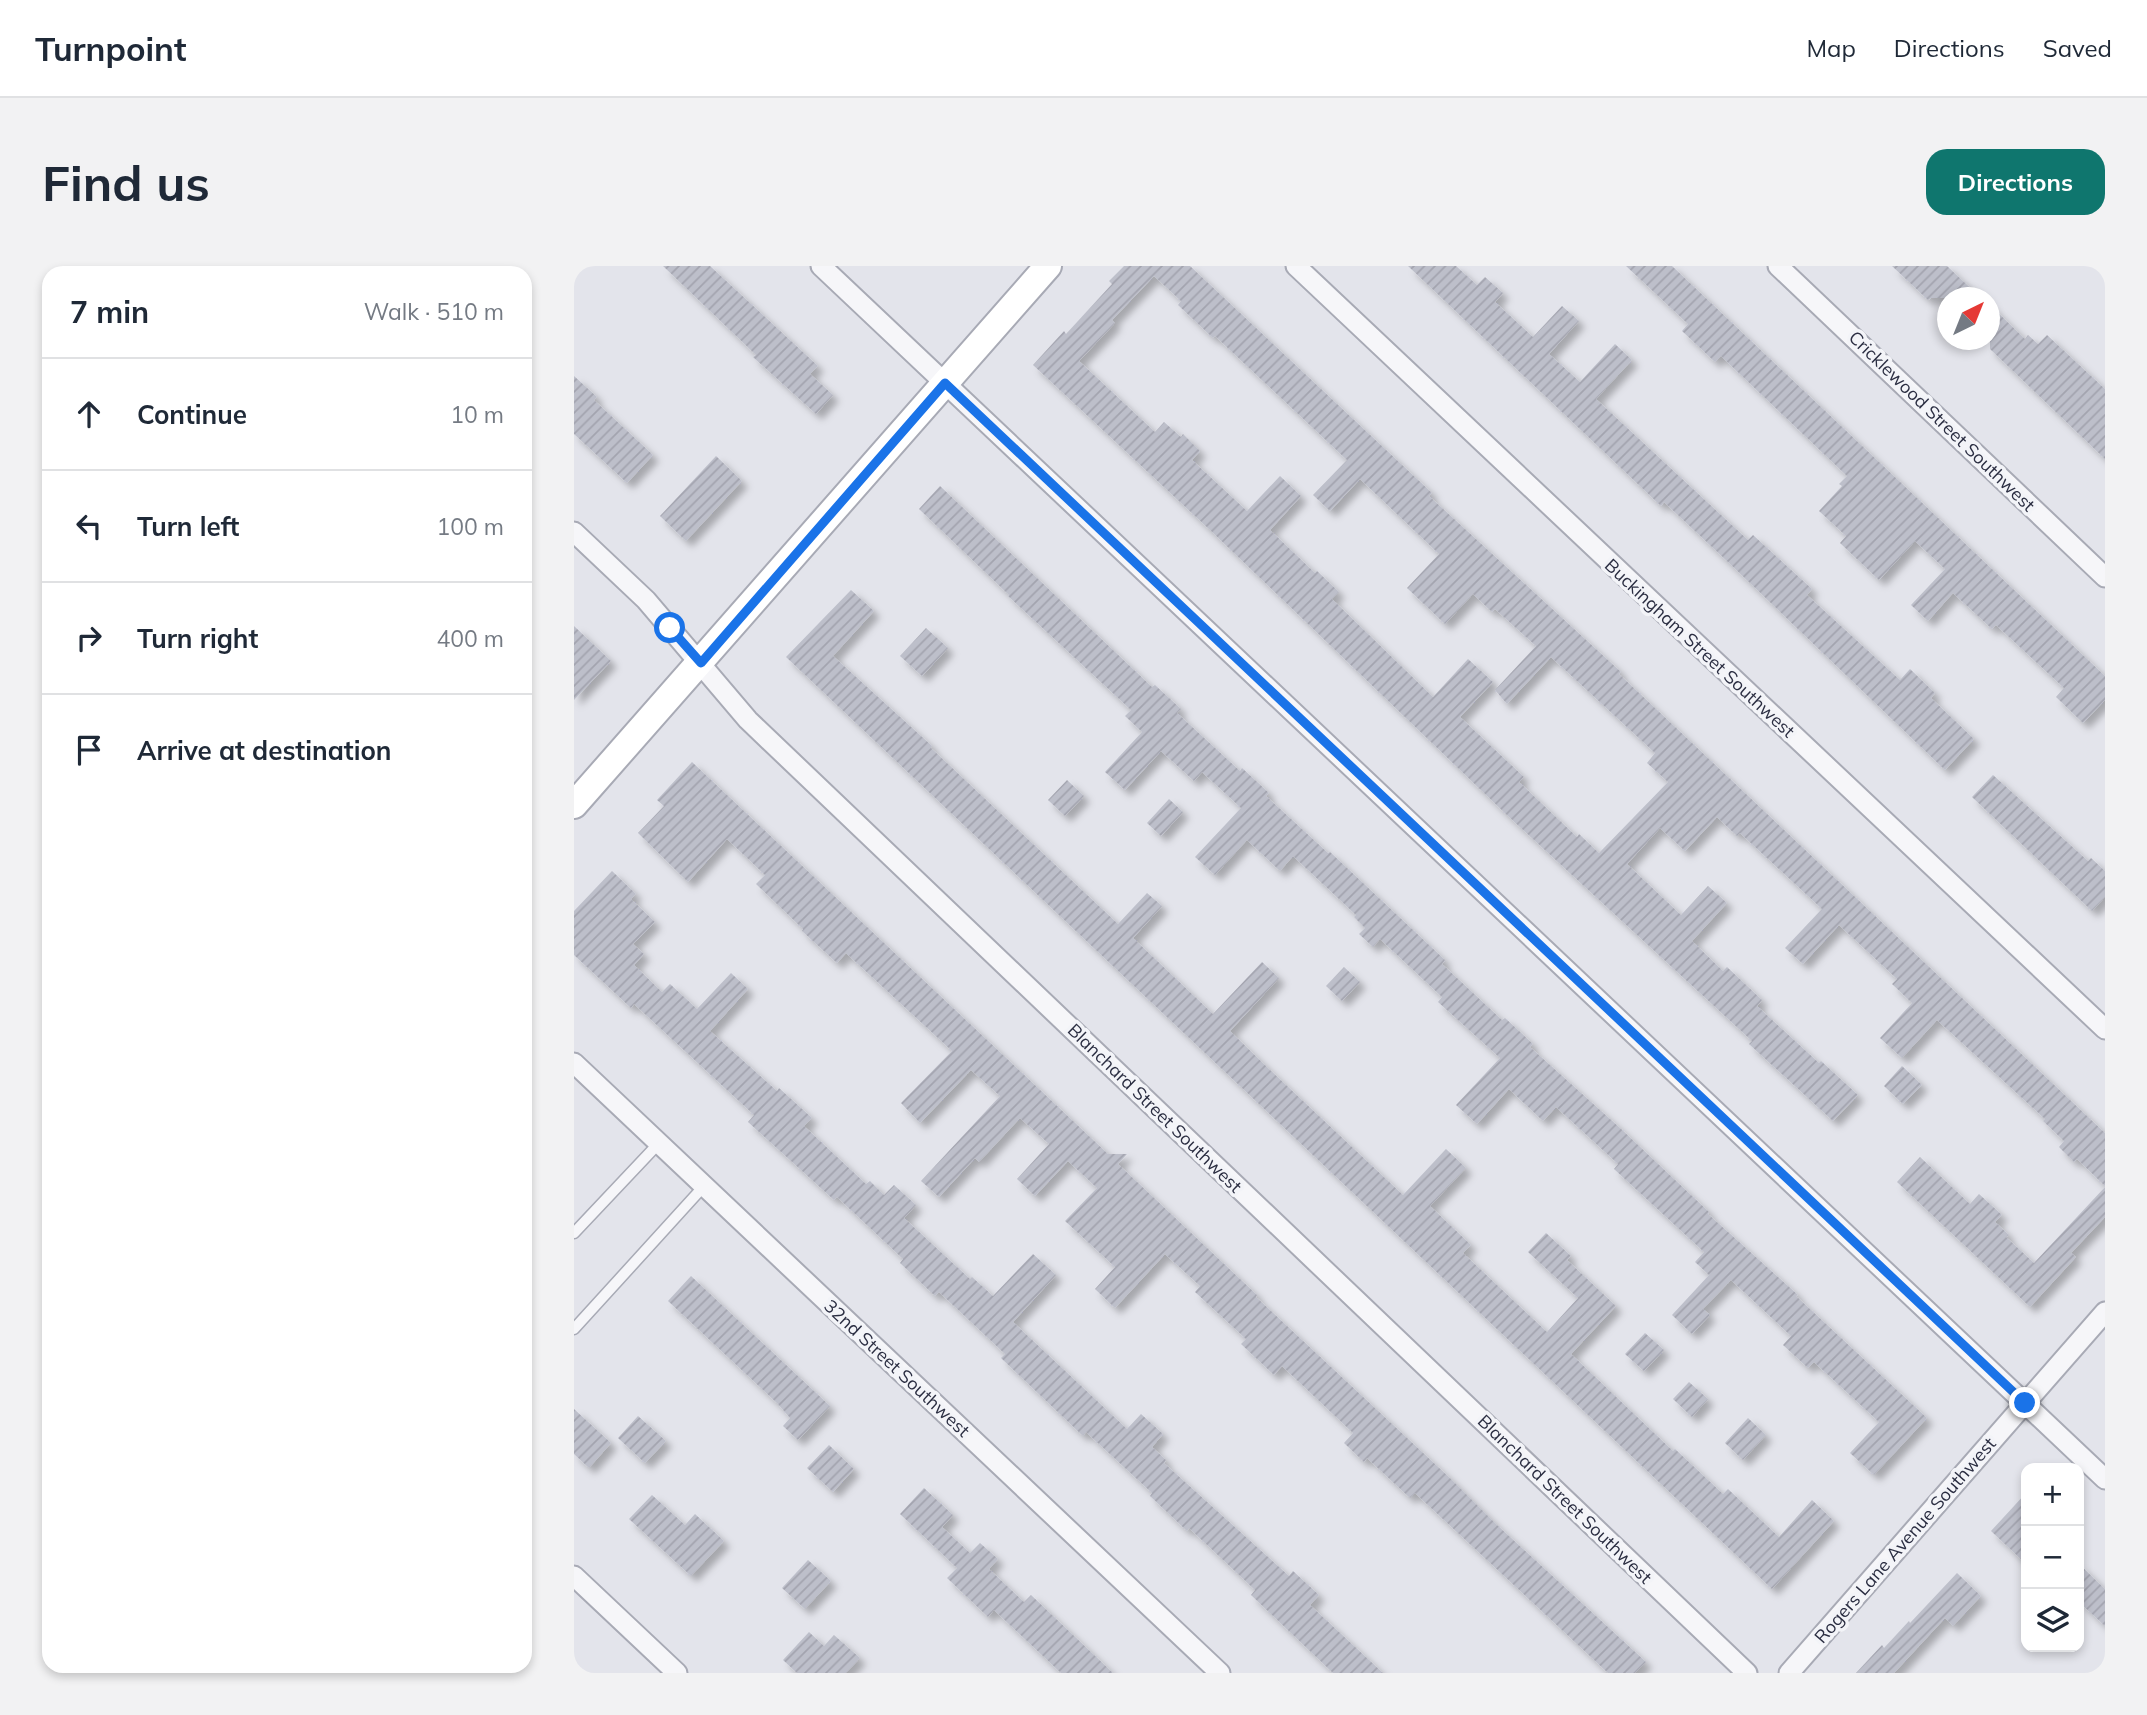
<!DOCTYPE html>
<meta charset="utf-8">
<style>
:root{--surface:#fff;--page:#f2f2f3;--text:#1f2937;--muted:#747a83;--line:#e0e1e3;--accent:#0f766e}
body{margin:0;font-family:Mulish,sans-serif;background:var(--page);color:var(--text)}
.controls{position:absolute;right:21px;bottom:21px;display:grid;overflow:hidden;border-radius:14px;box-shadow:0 4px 10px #0003}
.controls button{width:63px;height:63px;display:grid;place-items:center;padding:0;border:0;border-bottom:2px solid var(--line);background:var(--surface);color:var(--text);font:35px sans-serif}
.compass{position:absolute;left:1363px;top:21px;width:63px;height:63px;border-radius:50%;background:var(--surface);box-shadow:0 4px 10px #0003;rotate:43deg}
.stop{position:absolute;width:21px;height:21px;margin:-16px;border:5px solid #1a73e8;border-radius:50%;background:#fff}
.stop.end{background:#1a73e8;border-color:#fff;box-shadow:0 2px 7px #0008}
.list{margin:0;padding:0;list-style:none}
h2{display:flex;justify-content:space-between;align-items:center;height:91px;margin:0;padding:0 28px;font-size:30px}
h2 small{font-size:23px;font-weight:400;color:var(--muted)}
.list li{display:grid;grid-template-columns:46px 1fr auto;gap:21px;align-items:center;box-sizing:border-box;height:112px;padding:0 28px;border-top:2px solid var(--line)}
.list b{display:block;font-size:26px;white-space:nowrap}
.list em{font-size:23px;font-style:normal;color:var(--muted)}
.icon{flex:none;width:38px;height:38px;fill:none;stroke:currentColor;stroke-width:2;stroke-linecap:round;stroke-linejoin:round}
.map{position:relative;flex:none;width:1531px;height:1407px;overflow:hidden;border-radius:21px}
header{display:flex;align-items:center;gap:42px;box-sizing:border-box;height:98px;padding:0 35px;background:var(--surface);border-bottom:2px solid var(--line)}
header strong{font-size:33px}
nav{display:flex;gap:38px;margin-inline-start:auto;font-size:24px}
.intro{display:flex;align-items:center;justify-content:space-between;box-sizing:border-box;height:168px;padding:0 42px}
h1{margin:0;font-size:49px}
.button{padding:18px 32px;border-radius:21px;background:var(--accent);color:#fff;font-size:24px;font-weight:700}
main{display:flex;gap:42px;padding:0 42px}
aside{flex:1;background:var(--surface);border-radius:21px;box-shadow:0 4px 10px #0003}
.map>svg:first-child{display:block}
.building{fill:url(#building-hatch);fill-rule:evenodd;filter:url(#shadow)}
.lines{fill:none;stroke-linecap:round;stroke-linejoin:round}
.lane-casing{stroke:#a8aab5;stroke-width:13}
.street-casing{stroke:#a8aab5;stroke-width:23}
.secondary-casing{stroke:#a8aab5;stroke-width:30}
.lane{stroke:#f6f6f9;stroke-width:10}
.street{stroke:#f6f6f9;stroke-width:19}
.secondary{stroke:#fff;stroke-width:26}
.route{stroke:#1a73e8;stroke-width:9}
.labels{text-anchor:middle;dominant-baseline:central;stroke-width:7;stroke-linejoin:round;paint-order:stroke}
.street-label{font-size:18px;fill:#2b2e42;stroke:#f3f4f8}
</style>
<header>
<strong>Turnpoint</strong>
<nav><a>Map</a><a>Directions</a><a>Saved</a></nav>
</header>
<div class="intro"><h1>Find us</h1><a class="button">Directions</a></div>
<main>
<aside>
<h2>7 min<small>Walk · 510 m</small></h2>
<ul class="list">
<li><svg class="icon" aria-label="ahead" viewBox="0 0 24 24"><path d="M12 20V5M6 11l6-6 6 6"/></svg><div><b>Continue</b></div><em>10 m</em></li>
<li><svg class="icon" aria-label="left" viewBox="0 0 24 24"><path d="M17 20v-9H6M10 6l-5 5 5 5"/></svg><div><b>Turn left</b></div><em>100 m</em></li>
<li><svg class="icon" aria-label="right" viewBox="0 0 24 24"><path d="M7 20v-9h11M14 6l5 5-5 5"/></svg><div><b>Turn right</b></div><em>400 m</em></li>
<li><svg class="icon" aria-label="arrive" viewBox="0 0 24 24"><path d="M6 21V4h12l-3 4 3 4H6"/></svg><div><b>Arrive at destination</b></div></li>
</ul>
</aside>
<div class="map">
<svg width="1531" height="1407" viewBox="0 0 1531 1407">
<defs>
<pattern id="building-hatch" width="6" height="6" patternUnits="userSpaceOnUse" patternTransform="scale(1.75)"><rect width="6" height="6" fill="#bdbfca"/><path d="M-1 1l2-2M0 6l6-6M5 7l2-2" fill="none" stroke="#a3a4af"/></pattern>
<filter id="shadow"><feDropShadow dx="6" dy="6" stdDeviation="3.5" flood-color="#0004"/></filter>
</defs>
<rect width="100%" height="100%" fill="#e3e4eb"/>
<path class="building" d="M89,0H136L244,100L236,108L259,129L242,148L179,91L182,89Z
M550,0H616L664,45L858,227L855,230L1047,406L1045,408L1531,867V920L1503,893L1500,896L1485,881L1490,875L1469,855L1471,853L1363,754L1328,792L1306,772L1338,737L1318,718L1323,713L1265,659L1229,698L1211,682L1248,643L1166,567L1163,570L1143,551L1111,585L1086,562L1053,598L1107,649L1134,620L1153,637L1118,675L1149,705L1153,701L1188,734L1183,740L1245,797L1247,795L1284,829L1259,855L1175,778L1178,775L934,550L636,264L459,99L490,65L492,68L538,18L535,15ZM580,10L607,35L604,39L639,72L641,70L773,194L739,229L756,245L786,213L865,288L833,322L871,358L899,328L918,346L921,343L962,380L921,424L933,438L977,391L1081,487L1073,497L1094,516L1025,587L1005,568L1003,571L945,516L950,511L886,451L919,416L894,393L859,431L758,333L765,326L743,305L741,307L696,264L727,230L706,210L673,245L618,194L626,185L609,168L607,171L590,156L581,166L505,95L541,57L538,54Z
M834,0H882L903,19L911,11L929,27L921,36L959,71L988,40L1005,55L975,88L1006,116L1041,78L1058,94L1022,133L1174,274L1179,269L1238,323L1233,329L1326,414L1336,403L1361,427L1357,432L1400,473L1371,504L1154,296L1090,236L1087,240Z
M1052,0H1098L1531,410V434L1509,457L1482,431L1490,422L1422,359L1418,363L1379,327L1354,355L1337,339L1371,303L1341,275L1305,314L1266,277L1272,270L1245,245L1268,220L1265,218L1273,210L1147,90L1141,96L1108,65L1114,58Z
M1318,0H1373L1407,32H1357L1354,34Z
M1416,39L1451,73L1454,69L1464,78L1473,69L1531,123V193L1416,83Z
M0,110L23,131L20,134L79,189L53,217L0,168Z
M142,190L168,215L112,275L86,250Z
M366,220L578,421L581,419L607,443L603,447L666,505L668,502L695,527L692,530L754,587L756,586L871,694L868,698L928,754L931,752L959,778L956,781L1046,862L1135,946L1134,948L1224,1029L1222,1030L1353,1152L1300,1209L1276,1187L1305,1156L1240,1096L1234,1102L1209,1079L1217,1070L1157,1014L1129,1043L1136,1049L1118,1068L1098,1049L1135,1009L1121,996L1130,986L1040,903L1044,898L982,841L969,855L935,823L903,858L882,839L926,792L864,736L868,731L806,673L799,681L785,668L791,662L780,651L782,649L719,590L706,605L673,574L641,609L621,591L667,542L628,506L620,515L587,485L551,524L531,506L568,466L551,450L557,444L434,330L435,329L345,243Z
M277,324L300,345L259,390L358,480L357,482L544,658L573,627L588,640L559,672L639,748L688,696L705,712L656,765L695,803L829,929L872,883L892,902L856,940L897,979L889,987L973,1066L1004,1032L954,986L972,967L997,990L993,994L1042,1040L997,1088L1099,1185L1101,1183L1149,1228L1154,1223L1205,1271L1238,1234L1260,1255L1198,1323L212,391Z
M0,360L37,395L0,434Z
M352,362L374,382L348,410L326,390Z
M118,496L534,888H553L544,898L683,1029L682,1031L877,1213L923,1259L1072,1396L1061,1407H1034L841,1227L836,1232L793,1192L790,1196L770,1177L779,1167L708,1100L700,1109L667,1078L672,1073L621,1026L626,1020L591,988L541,1042L521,1023L541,1001L491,955L523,922L494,895L461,930L443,913L475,878L446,852L405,896L401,892L365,931L347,915L426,830L397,804L346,857L327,837L378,785L272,687L263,697L228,665L229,663L182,618L191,609L153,573L114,616L64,567L90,540L83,534Z
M1419,509L1514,595L1517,592L1531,605V631L1518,645L1398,531Z
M493,514L510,530L491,550L474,534Z
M595,533L609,546L587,570L573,557Z
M38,605L62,628L57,633L81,656L59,678L70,688L60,699L88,726L96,718L123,743L157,707L174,723L136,765L203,825L205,822L238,852L230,860L292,918L296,915L310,929L320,919L342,939L330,952L396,1013L398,1011L419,1030L459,988L482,1009L439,1056L553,1163L567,1148L589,1168L578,1181L592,1194L590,1197L715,1310L719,1305L745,1329L736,1339L809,1407H759L677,1329L681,1324L615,1262L613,1265L576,1230L578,1227L512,1166L509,1170L427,1092L431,1088L365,1026L361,1030L326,997L329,993L263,931L260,934L174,856L180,849L60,738L57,742L0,689V645Z
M770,701L786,716L768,735L752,720Z
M1328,800L1348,819L1329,838L1310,820Z
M1346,891L1396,938L1405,928L1428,949L1421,956L1435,969L1432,971L1460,997L1531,921V951L1497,987L1502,991L1456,1041L1323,916Z
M117,1010L256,1140L224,1174L209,1160L216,1152L204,1138L94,1035Z
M1071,1067L1090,1084L1070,1105L1051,1088Z
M1115,1116L1134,1133L1118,1151L1099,1133Z
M0,1143L37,1177L15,1202L0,1188Z
M64,1150L92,1175L71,1197L44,1172Z
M1174,1152L1192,1169L1169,1194L1151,1177Z
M255,1179L280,1203L259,1226L233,1202Z
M350,1222L379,1249L368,1261L396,1287L406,1277L424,1293L415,1303L450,1336L457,1329L539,1407H487L420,1344L414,1351L373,1312L383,1302L326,1248Z
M1452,1227V1298L1417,1265Z
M78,1229L111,1259L121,1248L150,1275L117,1310L55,1253Z
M234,1294L257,1315L231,1343L208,1322Z
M1505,1298L1531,1323V1360L1505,1336Z
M1383,1307L1407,1330L1379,1360L1371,1352L1320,1407H1282L1308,1379L1310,1382L1335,1355L1336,1357Z
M235,1366L250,1380L260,1369L286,1392L272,1407H223L209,1394Z"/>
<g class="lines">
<g class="lane-casing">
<path id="lane" d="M0,967L85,877
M0,1063L130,920"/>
</g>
<g class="street-casing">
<path id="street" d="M247,0L1531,1213
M722,0L1531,763
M1204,0L1531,311
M0,266L72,334L174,454L1173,1407
M0,797L646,1407
M0,1310L103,1407
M1215,1407L1531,1046"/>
</g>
<g class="secondary-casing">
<path id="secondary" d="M0,539L474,0"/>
</g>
<use href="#lane" class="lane"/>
<use href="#street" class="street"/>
<use href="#secondary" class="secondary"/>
</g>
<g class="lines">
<path class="route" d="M96,362L127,397L371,117L1451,1137"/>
</g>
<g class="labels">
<g class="street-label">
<text transform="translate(1368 155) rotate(44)">Cricklewood Street Southwest</text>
<text transform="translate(1126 382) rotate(43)">Buckingham Street Southwest</text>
<text transform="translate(581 842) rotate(44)">Blanchard Street Southwest</text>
<text transform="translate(323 1102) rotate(43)">32nd Street Southwest</text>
<text transform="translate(991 1233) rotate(44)">Blanchard Street Southwest</text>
<text transform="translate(1331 1274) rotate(-49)">Rogers Lane Avenue Southwest</text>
</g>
</g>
</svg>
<div class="controls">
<button>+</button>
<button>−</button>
<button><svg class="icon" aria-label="layers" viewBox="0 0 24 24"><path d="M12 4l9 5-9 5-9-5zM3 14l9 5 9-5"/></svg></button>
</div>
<svg class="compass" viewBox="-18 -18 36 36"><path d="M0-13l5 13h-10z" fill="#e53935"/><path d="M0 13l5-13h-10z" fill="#747a83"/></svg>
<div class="stop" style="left:96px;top:362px"></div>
<div class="stop end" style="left:1451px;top:1137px"></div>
</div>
</main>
